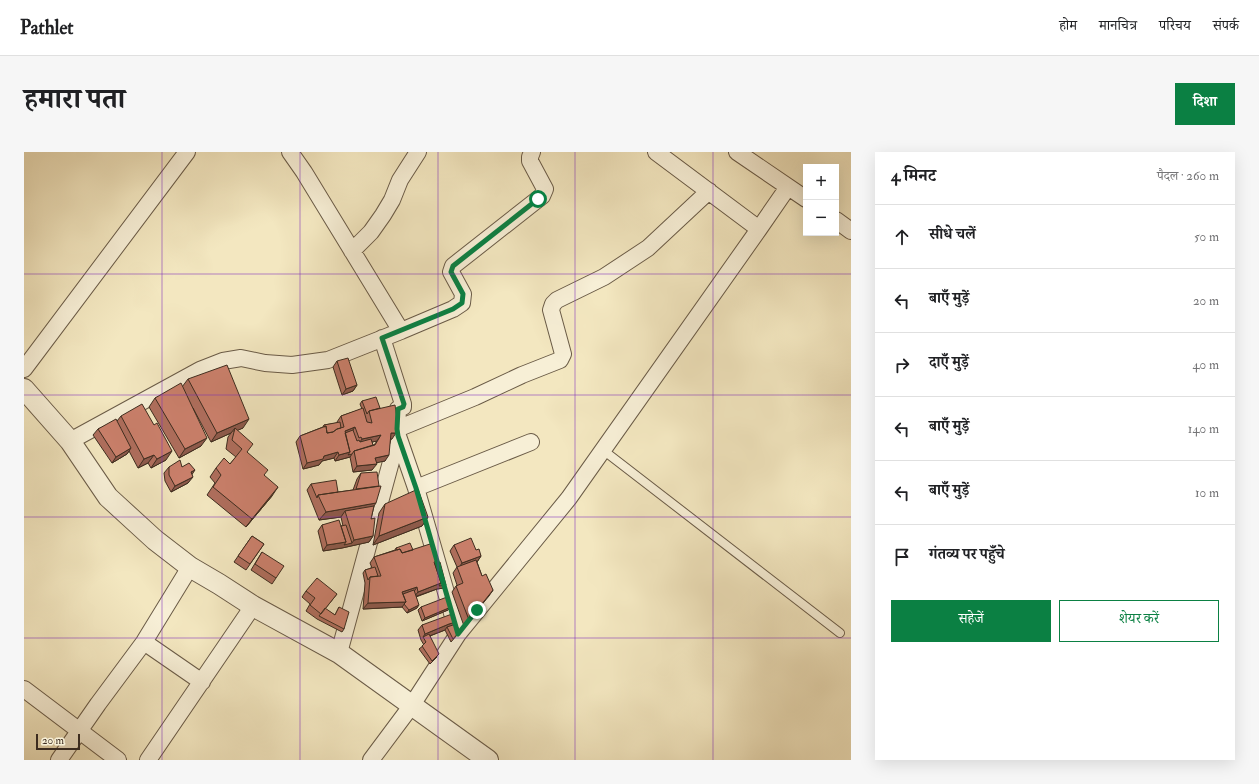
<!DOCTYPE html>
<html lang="hi">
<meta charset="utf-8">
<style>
:root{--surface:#fff;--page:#f6f6f6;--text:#202124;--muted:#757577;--line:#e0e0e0;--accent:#0b8043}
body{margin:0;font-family:"IM FELL Double Pica","Noto Serif Devanagari",serif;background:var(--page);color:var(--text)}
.controls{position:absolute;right:12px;top:12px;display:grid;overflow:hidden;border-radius:0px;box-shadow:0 4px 16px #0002}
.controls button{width:36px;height:36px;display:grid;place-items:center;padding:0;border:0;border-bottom:1px solid var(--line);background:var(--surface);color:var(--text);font:20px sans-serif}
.scale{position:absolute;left:12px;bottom:10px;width:44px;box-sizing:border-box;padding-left:4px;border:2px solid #3d2c1f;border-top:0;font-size:11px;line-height:14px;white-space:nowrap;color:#3d2c1f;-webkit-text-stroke:3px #f7efd6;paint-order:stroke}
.stop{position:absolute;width:12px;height:12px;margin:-9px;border:3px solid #0b8043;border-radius:50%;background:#fff}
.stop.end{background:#0b8043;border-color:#fff;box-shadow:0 1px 4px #0008}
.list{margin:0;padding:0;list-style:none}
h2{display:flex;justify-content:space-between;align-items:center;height:52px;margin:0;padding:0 16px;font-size:17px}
h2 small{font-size:13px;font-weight:400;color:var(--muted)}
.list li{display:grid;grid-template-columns:26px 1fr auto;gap:12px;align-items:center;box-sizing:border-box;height:64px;padding:0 16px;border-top:1px solid var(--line)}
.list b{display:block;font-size:15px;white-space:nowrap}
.list em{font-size:13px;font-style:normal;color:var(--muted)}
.actions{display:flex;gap:8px;padding:12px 16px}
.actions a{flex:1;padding:9px 0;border:1px solid var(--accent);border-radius:0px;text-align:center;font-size:14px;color:var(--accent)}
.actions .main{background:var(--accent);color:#fff}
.icon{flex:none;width:22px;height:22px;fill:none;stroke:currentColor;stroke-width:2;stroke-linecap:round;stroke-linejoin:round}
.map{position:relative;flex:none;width:827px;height:608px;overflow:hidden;border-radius:0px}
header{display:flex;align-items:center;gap:24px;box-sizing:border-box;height:56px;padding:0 20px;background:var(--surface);border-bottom:1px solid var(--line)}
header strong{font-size:19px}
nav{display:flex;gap:22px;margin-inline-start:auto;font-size:14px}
.intro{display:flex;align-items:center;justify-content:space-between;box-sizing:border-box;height:96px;padding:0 24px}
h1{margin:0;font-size:28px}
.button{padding:10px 18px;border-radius:0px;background:var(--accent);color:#fff;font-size:14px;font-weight:700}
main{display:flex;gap:24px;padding:0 24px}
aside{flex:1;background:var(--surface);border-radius:0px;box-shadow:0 4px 16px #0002}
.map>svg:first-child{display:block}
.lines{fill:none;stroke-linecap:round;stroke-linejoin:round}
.service-casing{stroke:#6a5b47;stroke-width:10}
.minor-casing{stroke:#6a5b47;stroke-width:18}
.tertiary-casing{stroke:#6a5b47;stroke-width:22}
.service{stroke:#f7efd6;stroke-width:8}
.minor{stroke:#f7efd6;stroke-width:16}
.tertiary{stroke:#f7efd6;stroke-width:20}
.wall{fill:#af6e5d;stroke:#3d2c1f;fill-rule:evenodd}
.shaded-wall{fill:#8e5a4c;stroke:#3d2c1f}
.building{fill:#cb806c;stroke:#3d2c1f}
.route{stroke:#0b8043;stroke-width:5}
.grid{fill:none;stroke:#7b2cbf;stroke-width:1;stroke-opacity:0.55}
</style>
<header>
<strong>Pathlet</strong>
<nav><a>होम</a><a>मानचित्र</a><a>परिचय</a><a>संपर्क</a></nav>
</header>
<div class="intro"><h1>हमारा पता</h1><a class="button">दिशा</a></div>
<main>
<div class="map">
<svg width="827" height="608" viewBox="0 0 827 608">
<rect width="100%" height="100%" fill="#f3e7c0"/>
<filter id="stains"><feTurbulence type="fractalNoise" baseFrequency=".005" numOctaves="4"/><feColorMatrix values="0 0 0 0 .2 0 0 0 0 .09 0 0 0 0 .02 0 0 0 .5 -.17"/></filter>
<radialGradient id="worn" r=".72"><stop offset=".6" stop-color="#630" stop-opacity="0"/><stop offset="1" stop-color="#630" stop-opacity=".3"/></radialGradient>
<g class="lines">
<g class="service-casing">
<path id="service" d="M579,298L816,481"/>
</g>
<g class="minor-casing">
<path id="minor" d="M632,0L735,77
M713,0L782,47
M812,68L827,79
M328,99L347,80L359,63L368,48L376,28L394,0
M377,179L429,157L438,151L439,142L427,120L429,114L518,44L521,37L506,9V5L508,0
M358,186L379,252V255L374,257L373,277L374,284
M0,217L163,0
M373,277L451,245L498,223L536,208L539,202L527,158L529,152L533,148L580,125L624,96L685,39
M46,289L176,218L199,209L217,206L241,211L268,213L304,208L377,179L280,20L266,0
M392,336L507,290
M120,490L178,530
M315,501L374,284L392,336L434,482
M0,537L94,608
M35,608L74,552L120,490L166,415
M124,608L229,454
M347,608L388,553L434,482L545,346L735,77L764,35"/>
</g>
<g class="tertiary-casing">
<path id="tertiary" d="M0,237L46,289L84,345L131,388L166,415L195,432L229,454L315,501L464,608"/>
</g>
<use href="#service" class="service"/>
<use href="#minor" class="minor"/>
<use href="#tertiary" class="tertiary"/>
</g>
<path class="wall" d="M313,209L333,233L329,239L318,243L309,215Z
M164,227L219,276L213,278L223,300L240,323L248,344L222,375L183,343L191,331L186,325L192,316L206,312L212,305L202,297L204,285L207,281L187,290L169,256L177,294L155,306L125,255L131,246L158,235Z
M338,249L356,256L368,287H367L361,309L352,310L348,318L329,320L326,305L311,309L310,306L298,309L295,313L279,317L272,290L276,284L299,275L300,273L313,271V270L317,264L338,257L336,252ZM353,289L350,293H349L348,290Z
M97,264L142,308L127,316L124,311L114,316L105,299L103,302L88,311L69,283L74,277L93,269Z
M145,315H158L168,323L164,331L147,340L141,329L140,321Z
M337,321L350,354L347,367L349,384L345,390L318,396L299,399L294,379L298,373L317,374H319L317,365L295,368L283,338L287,332L314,340L329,338L333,327Z
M361,352L404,365L398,374L349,393L355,361Z
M228,384L240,392L222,418L210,410Z
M430,393L452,398L457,404L453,410L458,424L469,438L440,474L428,440L432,434L433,433L429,421L433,415L426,399Z
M372,396L389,398L413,409L411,412L420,436L413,437L392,445L393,456L383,461L378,455L339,457L341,431L339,421L341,418L348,416L346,411L350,405L371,398Z
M238,400L252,426L248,432L227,418Z
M282,439L313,442L301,457L311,463L315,455L320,477L318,480L293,467L282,459L286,452L278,445Z
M397,455L424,458L398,469L394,458Z
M398,473H430L434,482L427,490L421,478L406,484L413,505L406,512L395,497L400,493L397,488L394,478Z"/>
<path class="shaded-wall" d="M333,233L329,239L318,243L322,237Z
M225,267L219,276L210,280L211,276L207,281L187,290L193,281Z
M331,275L327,281L319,284L321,279Z
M367,281H372L368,287H363Z
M357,283L353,289L334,293L338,287Z
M183,286L177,294L155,306L161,297Z
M107,296L103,302L88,311L92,305Z
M148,299L142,308L127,316L133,307Z
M314,300L310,306L298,309L295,313L279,317L283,311L300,304Z
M326,300L328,302L326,305L311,309L315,303Z
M130,303L124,311L114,316L120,307Z
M365,303L361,309L347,312L351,306Z
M353,312L348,318L329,320L333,314Z
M171,318L167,324V320Z
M169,325L164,331L147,340L151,334Z
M254,335L248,344L222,375L228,367Z
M352,351L346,360L321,359L317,365L295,368L302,360Z
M404,365L398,374L349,393L355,384Z
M349,384L345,390L318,396L299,399L303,393L322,390L328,391L330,388Z
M457,404L453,410L434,417L438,411Z
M417,431L422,433L420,436L413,437L390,445L394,440Z
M393,435L389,441L377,445L378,440Z
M469,438L465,444L440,474L445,468Z
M382,450L378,455L339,457L344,451Z
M395,453L393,456L383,461L385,458Z
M427,455L424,458L398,469L401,466Z
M432,470L428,476L423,475L421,478L400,486L399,485L401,482L425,472Z"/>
<path class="building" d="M324,206L333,233L322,237L313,209Z
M203,213L225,267L193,281L164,227Z
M157,231L183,286L161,297L131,246Z
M352,245L356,256L345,259L343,262L338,249Z
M118,252L130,273L133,271L148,299L133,307L130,303L120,307L97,264Z
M371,253L374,273L372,281H367L365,303L351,306L353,312L333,314L330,299L351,293L357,283L338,287L337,285L335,286L331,275L321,279L326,300L315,303L314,300L300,304L299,307L283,311L276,284L302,274L303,281L309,280L313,277L320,275L317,264L339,256L343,270L348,271L345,259Z
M92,267L107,296L92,305L74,277Z
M316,270L317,276L313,277L309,280L303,281L302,274L300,275V273Z
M211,276L229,292L223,300L244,318L240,323L254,335L228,367L189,335L197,323L192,316L200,306L206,312L218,297L208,288Z
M329,278L333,289L335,288L336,290L347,287L349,293L330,299L328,302L324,303L326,300L321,281Z
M156,308L158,315L165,311L171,318L167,320L169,325L151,334L145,323V315Z
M353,320L355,334L332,337L337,321Z
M312,328L314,340L294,343L293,346L287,332Z
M357,334L352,351L302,360L294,343Z
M394,337L404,365L355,384L361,352Z
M350,354L347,367L351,366L349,384L330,388L321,359Z
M315,368L322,390L303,393L298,373Z
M322,373L328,391L320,393L322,390L317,374Z
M228,384L240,392L226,412L214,404Z
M447,386L452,398L455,397L457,404L438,411L430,393Z
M386,391L389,398L378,401L376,397L373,398L372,396Z
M406,392L413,409L410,410L417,431L394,440L393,435L378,440L382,450L344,451L346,425L357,424L350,405L376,397L378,401Z
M238,400L260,414L252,426L231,412Z
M452,408L458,424L462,422L469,438L445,468L432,434L439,431L433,415Z
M416,410L422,433L415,434L417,431L411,412Z
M351,415L354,424L346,425L344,428L341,418Z
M293,426L313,442L297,462L286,453L291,446L282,439Z
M390,438L395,453L385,458L380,452L382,450L379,442Z
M423,445L427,455L401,466L397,455Z
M315,455L325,460L320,477L295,464L301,456L311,463Z
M428,462L432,470L425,472L401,482L398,473Z
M432,472L436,479L429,487L423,475Z
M405,482L415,502L408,509L398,494L402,490L399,485Z"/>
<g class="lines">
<path class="route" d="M453,458L434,482L392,336L374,284L373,277L374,257L379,255L380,252L358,186L429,157L438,151L439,142L427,120L429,114L514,47"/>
</g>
<path class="grid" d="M138,0V608M276,0V608M414,0V608M551,0V608M689,0V608M0,122H827M0,243H827M0,365H827M0,486H827"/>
<rect width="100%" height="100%" filter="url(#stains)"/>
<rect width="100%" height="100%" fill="url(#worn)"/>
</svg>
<div class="controls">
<button>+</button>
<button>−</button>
</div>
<div class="scale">20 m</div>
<div class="stop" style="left:514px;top:47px"></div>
<div class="stop end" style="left:453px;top:458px"></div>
</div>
<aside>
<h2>4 मिनट<small>पैदल · 260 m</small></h2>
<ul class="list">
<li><svg class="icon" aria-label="ahead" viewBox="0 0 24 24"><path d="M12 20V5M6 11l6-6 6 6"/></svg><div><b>सीधे चलें</b></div><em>50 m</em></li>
<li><svg class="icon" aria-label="left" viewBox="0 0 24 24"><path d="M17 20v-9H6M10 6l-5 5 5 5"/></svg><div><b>बाएँ मुड़ें</b></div><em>20 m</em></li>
<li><svg class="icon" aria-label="right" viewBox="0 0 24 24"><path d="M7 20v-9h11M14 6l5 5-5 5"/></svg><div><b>दाएँ मुड़ें</b></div><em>40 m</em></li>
<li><svg class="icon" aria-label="left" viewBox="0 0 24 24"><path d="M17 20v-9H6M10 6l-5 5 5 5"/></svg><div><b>बाएँ मुड़ें</b></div><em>140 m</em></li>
<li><svg class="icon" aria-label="left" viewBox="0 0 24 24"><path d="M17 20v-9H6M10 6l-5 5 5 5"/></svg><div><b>बाएँ मुड़ें</b></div><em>10 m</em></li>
<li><svg class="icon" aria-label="arrive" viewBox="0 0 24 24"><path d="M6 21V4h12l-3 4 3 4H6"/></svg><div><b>गंतव्य पर पहुँचे</b></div></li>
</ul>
<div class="actions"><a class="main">सहेजें</a><a>शेयर करें</a></div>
</aside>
</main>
